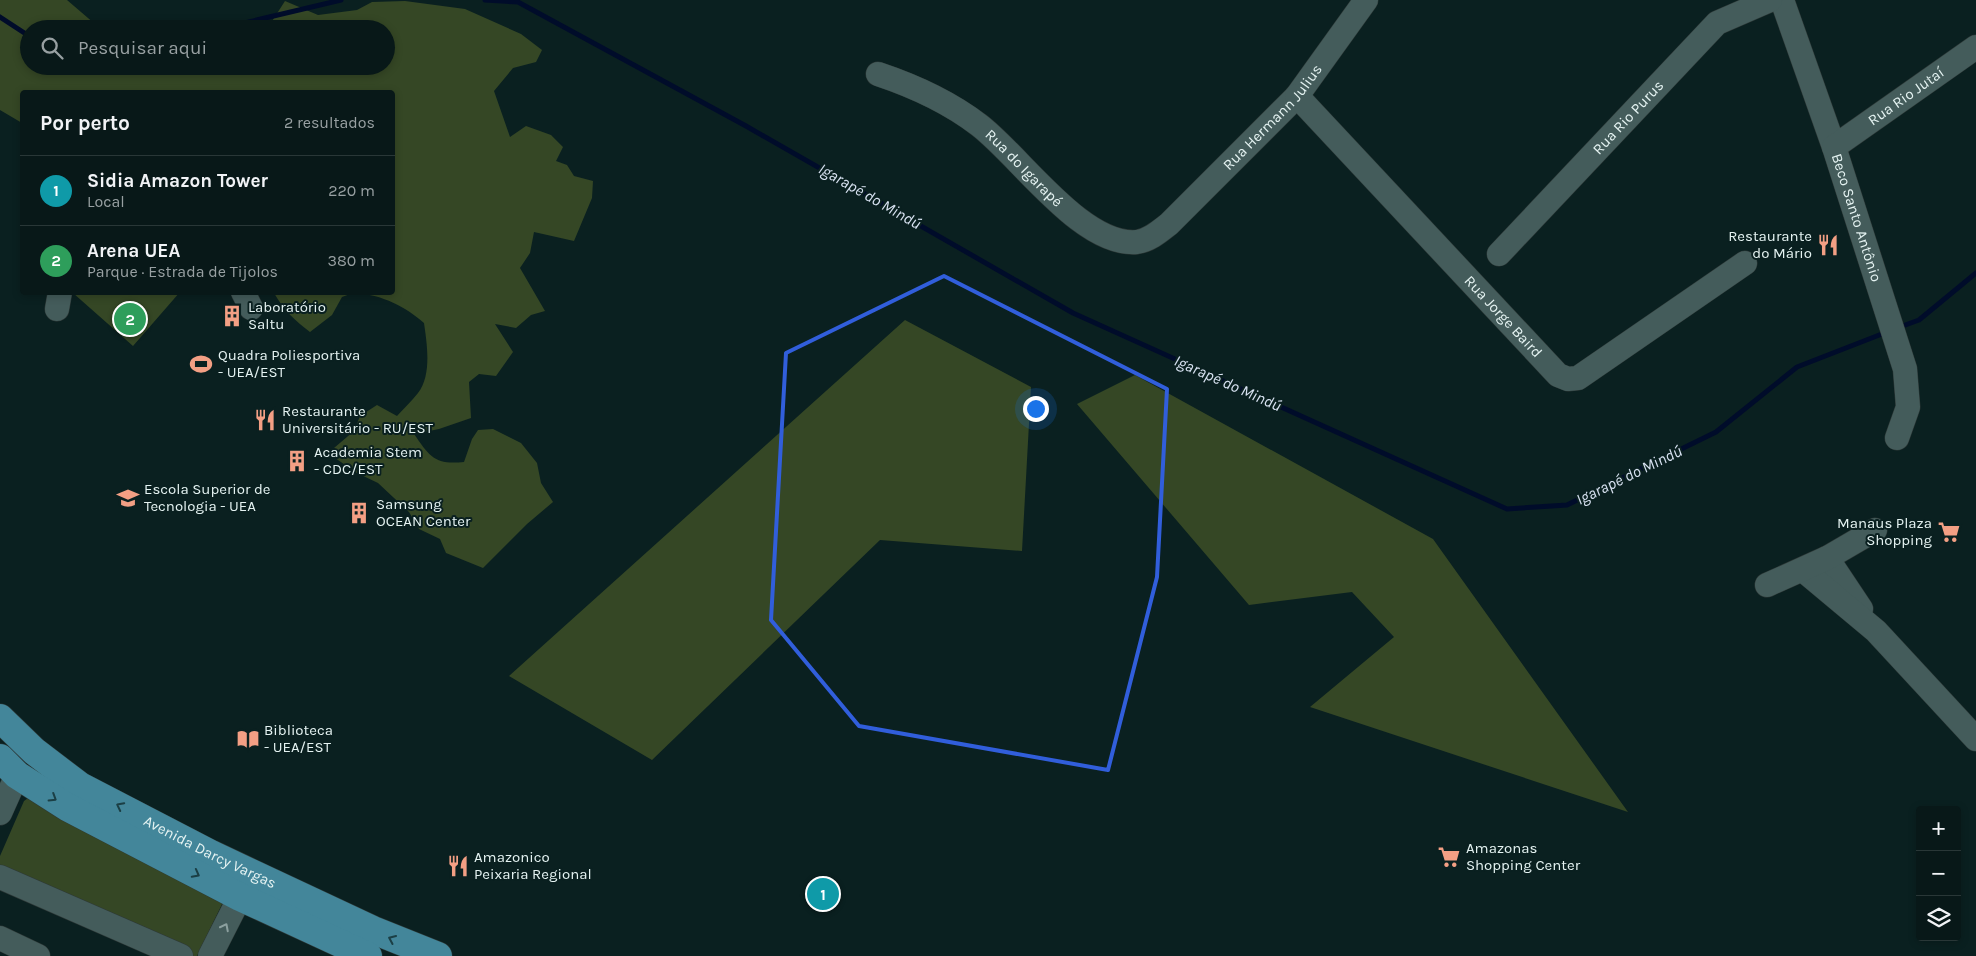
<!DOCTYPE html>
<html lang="pt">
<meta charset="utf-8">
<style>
:root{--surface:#081818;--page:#162525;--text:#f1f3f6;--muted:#98a0a2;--line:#293737;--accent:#f39f84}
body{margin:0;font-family:Karla,sans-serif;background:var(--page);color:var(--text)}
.controls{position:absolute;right:15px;bottom:15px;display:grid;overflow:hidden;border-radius:5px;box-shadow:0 2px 8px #0003}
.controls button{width:45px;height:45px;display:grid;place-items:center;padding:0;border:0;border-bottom:1px solid var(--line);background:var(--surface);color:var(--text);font:25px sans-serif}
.you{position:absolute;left:1035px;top:408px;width:18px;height:18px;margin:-12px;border:4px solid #fff;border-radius:50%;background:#1a73e8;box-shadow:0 0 0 8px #1a73e833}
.badge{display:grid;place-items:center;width:32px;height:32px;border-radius:50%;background:var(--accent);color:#fff;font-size:16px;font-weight:700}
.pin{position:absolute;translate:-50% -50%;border:2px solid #fff;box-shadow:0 1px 5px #0006}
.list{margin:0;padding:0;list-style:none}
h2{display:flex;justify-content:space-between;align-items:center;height:65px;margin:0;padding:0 20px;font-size:21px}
h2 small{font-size:16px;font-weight:400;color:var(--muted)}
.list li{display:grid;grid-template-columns:32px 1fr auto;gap:15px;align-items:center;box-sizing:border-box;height:70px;padding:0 20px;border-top:1px solid var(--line)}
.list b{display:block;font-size:19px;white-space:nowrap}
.list p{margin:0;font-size:16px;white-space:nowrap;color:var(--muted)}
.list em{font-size:16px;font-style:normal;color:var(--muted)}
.icon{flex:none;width:28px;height:28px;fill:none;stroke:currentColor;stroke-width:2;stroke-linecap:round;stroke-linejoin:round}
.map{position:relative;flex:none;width:1976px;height:956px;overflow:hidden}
.search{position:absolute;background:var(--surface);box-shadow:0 2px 8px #0003;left:20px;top:20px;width:375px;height:55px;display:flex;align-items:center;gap:12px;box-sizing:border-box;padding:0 18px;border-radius:28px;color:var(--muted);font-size:19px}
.panel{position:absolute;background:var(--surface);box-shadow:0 2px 8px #0003;left:20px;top:90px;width:375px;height:205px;border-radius:5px}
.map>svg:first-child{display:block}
.green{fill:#354725}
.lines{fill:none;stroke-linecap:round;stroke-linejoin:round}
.stream{stroke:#000c2a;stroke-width:5}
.minor-casing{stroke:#2e3938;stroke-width:25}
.major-casing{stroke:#2e3938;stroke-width:29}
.minor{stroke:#445c5b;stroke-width:24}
.major{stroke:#43869a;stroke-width:28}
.oneway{stroke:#1b3f45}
.oneway2{stroke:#8ca09f}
.marked{fill:none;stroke:#315edb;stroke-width:4;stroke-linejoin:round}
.labels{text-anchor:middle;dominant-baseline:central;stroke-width:4;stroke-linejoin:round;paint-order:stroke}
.street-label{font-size:15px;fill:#e5f3f2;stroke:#0a2020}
.poi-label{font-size:15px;fill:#e5f3f2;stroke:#0a2020;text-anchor:start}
.water-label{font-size:16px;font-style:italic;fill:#d9e3f2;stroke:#0a2020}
</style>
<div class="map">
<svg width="1976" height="956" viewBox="0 0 1976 956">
<rect width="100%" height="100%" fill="#0a2020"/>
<path class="green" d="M0,0H67L95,24L114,25L121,29H29V66H386V29H267L285,1L318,15L357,10L372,2L405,1L465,9L521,34L542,50L536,62L513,68L494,91L510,137L526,126L551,135L563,147L556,161L567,165L574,176L593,181L592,198L574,241L534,232L530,253L520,268L545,311L531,315L516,328L495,324L513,352L496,376L479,374L469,382L471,418L439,429L414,434C430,457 435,465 464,462L472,439L478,430L493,429L521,443L537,463L541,483L553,502L527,524L483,568L446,553L440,539L419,529L409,512L378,483L357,473L335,458L334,448L354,431L360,416L377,405L397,416C404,408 412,401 418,393C432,375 427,344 424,323C406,307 382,295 357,293L392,292V92H22V123L0,110Z
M180,292L133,346L73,293V292Z
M274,293H353L342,297L332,315L310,332C295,321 283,309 274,293Z
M905,320L1031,387L1022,551L880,540L652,760L509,676Z
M1135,375L1433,539L1628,812L1310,707L1394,637L1352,592L1249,605L1077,404Z
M28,798L224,900L197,956H190L0,871V856L24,801Z"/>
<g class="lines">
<path class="stream" d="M485,0L518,2L746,126L1073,313L1507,509L1567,505L1716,432L1797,367L1887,332
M0,17L29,36
M219,29L341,0
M1897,328L1919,320L1976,273"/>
<g class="minor-casing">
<g id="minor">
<path id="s1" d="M1782,0L1834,147L1905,369L1908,407L1897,438"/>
<path id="s2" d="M878,74C914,86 949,102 979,125C1020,156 1082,247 1137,242C1150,240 1160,231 1169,224L1297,96L1366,0"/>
<path id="s3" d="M1297,96L1558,375L1568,379L1578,378L1745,263"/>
<path id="s4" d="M1834,147L1976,47"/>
<path id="s5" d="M1499,254L1717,23L1770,0"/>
<path d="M243,292L251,308"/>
<path d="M57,309L60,292"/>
<path d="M1827,558L1861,609"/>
<path d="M1803,570L1876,631L1976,739"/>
<path d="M1767,585L1827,558L1875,530"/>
<path d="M0,813L17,775"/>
<path d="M0,877L181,956"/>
<path d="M0,938L38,956"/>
<path d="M210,956L240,897"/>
</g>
</g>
<g class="major-casing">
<g id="major">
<path id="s6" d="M0,718L34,751L80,786L211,854L373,930L438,956"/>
<path d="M0,758L17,775L67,807L240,897L368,956"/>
</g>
</g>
<use href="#minor" class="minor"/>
<use href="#major" class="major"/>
</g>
<defs><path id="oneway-chevron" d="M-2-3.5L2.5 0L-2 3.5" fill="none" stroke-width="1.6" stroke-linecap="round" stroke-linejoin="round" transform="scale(1.25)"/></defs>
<g class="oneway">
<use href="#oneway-chevron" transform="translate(53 798) rotate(32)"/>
<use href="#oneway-chevron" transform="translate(120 806) rotate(-153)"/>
<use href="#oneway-chevron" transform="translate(196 874) rotate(28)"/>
<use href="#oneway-chevron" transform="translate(392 939) rotate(-156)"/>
</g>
<use class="oneway2" href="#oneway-chevron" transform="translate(225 927) rotate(-63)"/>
<path class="marked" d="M944,276L1167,389L1157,577L1108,770L859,726L771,620L786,353Z"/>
<defs>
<g id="restaurant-bare" transform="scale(1.725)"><path d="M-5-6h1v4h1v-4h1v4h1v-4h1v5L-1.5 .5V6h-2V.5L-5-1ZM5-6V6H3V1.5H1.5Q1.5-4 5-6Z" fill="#f39f84" stroke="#0a2020" stroke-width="2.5" paint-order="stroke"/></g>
<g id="building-bare" transform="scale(1.725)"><path d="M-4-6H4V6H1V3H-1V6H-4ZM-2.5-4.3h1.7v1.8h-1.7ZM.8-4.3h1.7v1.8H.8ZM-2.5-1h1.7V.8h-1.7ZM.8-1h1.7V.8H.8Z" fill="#f39f84" stroke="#0a2020" stroke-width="2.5" paint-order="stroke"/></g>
<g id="stadium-bare" transform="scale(1.725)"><path d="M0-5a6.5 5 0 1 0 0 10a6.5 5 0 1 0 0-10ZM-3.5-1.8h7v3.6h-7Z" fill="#f39f84" stroke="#0a2020" stroke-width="2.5" paint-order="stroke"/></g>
<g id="university-bare" transform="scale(1.725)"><path d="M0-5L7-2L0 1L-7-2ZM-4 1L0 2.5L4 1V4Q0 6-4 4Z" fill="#f39f84" stroke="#0a2020" stroke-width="2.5" paint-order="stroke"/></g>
<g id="supermarket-bare" transform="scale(1.725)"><path d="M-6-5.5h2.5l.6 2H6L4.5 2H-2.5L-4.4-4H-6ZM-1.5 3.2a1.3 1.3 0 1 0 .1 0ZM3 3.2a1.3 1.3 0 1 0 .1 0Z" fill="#f39f84" stroke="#0a2020" stroke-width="2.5" paint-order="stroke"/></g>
<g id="library-bare" transform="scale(1.725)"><path d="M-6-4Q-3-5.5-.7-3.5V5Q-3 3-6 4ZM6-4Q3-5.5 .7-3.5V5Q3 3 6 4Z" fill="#f39f84" stroke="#0a2020" stroke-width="2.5" paint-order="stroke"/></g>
</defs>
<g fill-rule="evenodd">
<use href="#restaurant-bare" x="1828" y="245"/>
<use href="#building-bare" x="232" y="316"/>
<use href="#stadium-bare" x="201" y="364"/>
<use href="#restaurant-bare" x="265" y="420"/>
<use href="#building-bare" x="297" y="461"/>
<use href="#university-bare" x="128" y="498"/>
<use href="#building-bare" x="359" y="513"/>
<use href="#supermarket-bare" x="1949" y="532"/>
<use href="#library-bare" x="248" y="739"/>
<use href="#supermarket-bare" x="1449" y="857"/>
<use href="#restaurant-bare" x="458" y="866"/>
</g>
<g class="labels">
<g class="street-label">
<text stroke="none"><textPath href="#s4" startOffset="88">Rua Rio Jutaí</textPath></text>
<text stroke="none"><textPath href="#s2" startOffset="501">Rua Hermann Julius</textPath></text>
<text stroke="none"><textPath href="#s5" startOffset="188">Rua Rio Purus</textPath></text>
<text stroke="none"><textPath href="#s2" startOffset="176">Rua do Igarapé</textPath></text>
<text stroke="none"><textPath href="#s1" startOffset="230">Beco Santo Antônio</textPath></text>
<text stroke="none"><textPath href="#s3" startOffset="302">Rua Jorge Baird</textPath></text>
<text stroke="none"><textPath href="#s6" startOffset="251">Avenida Darcy Vargas</textPath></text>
</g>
<g class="poi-label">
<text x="1812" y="236" text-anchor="end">Restaurante<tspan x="1812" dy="17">do Mário</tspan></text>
<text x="248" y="307">Laboratório<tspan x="248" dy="17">Saltu</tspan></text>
<text x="218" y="355">Quadra Poliesportiva<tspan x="218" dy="17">- UEA/EST</tspan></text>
<text x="282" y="411">Restaurante<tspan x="282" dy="17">Universitário - RU/EST</tspan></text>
<text x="314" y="452">Academia Stem<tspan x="314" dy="17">- CDC/EST</tspan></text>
<text x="144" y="489">Escola Superior de<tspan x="144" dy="17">Tecnologia - UEA</tspan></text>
<text x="376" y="504">Samsung<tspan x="376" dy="17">OCEAN Center</tspan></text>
<text x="1932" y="523" text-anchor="end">Manaus Plaza<tspan x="1932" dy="17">Shopping</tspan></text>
<text x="264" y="730">Biblioteca<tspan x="264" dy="17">- UEA/EST</tspan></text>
<text x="1466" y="848">Amazonas<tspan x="1466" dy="17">Shopping Center</tspan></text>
<text x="474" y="857">Amazonico<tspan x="474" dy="17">Peixaria Regional</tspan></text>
</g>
<g class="water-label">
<text transform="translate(870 196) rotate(30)">Igarapé do Mindú</text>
<text transform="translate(1228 383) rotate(24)">Igarapé do Mindú</text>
<text transform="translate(1629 475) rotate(-26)">Igarapé do Mindú</text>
</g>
</g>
</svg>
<div class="controls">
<button>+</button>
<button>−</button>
<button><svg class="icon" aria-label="layers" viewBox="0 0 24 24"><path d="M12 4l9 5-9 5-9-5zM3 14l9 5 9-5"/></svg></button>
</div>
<div class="you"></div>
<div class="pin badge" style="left:823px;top:894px;background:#0f9aa8">1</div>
<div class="pin badge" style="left:130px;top:319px;background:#2e9e5b">2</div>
<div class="search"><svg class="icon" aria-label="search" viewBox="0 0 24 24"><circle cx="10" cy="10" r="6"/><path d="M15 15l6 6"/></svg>Pesquisar aqui</div>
<section class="panel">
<h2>Por perto<small>2 resultados</small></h2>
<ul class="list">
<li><span class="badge" style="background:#0f9aa8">1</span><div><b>Sidia Amazon Tower</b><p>Local</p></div><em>220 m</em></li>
<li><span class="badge" style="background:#2e9e5b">2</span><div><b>Arena UEA</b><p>Parque · Estrada de Tijolos</p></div><em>380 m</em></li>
</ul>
</section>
</div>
